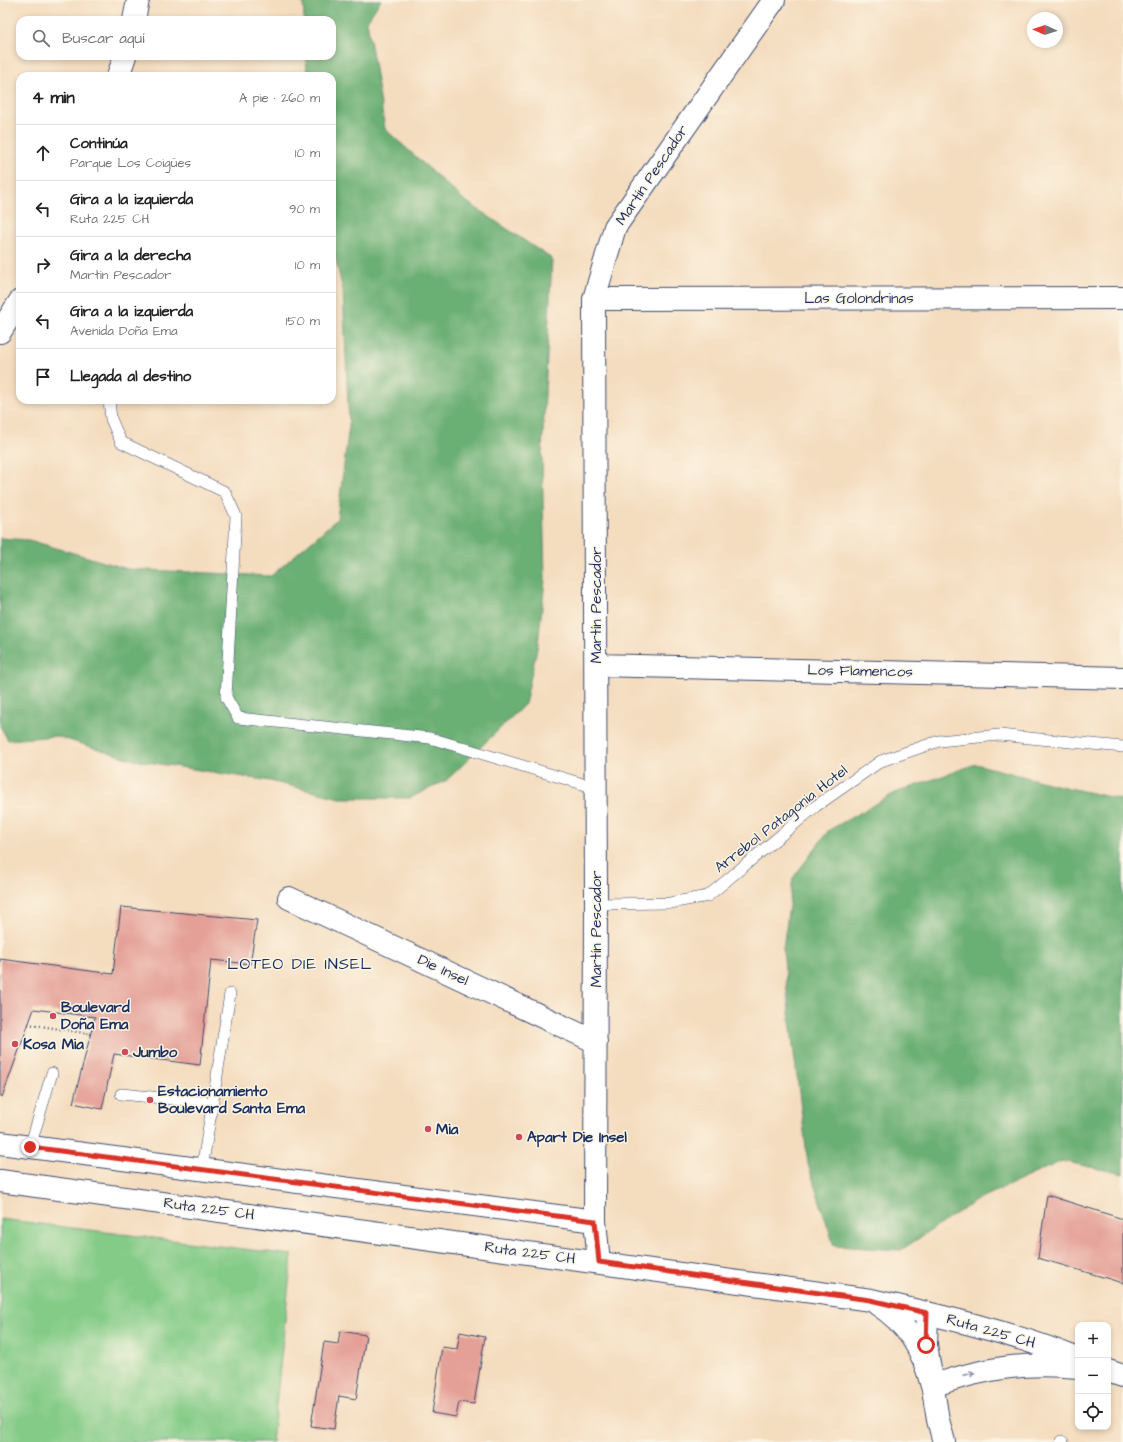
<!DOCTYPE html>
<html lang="es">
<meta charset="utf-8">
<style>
:root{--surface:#fff;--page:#f2f2f2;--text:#222;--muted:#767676;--line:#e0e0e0}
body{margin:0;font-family:"Architects Daughter",sans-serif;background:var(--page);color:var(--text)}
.controls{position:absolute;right:12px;bottom:12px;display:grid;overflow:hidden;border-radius:8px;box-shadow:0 2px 6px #0003}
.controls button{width:36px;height:36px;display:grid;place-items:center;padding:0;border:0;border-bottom:1px solid var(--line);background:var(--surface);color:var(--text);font:20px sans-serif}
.compass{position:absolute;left:1027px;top:12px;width:36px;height:36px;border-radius:50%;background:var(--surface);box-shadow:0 2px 6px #0003;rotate:273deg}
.stop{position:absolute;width:12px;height:12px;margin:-9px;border:3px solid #d93025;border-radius:50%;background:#fff}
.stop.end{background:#d93025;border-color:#fff;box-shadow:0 1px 4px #0008}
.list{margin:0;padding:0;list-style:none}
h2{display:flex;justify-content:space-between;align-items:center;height:52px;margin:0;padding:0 16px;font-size:17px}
h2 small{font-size:13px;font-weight:400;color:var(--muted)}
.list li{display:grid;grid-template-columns:26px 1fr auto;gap:12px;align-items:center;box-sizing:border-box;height:56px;padding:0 16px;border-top:1px solid var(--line)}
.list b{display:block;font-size:15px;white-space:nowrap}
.list p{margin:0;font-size:13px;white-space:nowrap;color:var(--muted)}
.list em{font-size:13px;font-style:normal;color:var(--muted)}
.icon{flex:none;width:22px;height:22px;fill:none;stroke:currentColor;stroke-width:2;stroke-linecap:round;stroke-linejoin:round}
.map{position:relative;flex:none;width:1123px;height:1442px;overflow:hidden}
.search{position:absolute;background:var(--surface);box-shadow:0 2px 6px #0003;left:16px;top:16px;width:320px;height:44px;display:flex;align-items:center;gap:10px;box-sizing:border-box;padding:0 14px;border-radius:12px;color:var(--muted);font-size:15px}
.panel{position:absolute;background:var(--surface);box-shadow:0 2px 6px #0003;left:16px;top:72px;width:320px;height:332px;border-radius:12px}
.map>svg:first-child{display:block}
.green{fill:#83cb86;stroke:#4f7d72}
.forest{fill:#6aaf73;stroke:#426f68}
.building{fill:#e49f96}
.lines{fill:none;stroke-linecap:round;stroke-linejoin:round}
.service-casing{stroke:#3c496c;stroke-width:12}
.minor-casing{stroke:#3c496c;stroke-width:24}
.primary-casing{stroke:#3c496c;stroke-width:24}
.path{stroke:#3c496c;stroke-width:2.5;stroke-dasharray:1 3;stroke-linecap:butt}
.service{stroke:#fff;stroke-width:11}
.minor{stroke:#fff;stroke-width:22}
.primary{stroke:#fff;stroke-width:22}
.oneway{stroke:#8d97ae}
.route{stroke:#d93025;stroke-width:5}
.poi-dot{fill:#d1495b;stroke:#fcf5e5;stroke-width:1.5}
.labels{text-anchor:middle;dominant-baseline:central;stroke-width:3;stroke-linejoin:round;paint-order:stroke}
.street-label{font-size:15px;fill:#1b2f5e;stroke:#fcf5e5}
.poi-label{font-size:15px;font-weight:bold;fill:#1b2f5e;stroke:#fcf5e5;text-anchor:start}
.neighbourhood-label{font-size:16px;letter-spacing:1px;fill:#1b2f5e;stroke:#fcf5e5}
</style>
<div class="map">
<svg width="1123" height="1442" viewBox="0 0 1123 1442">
<rect width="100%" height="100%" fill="#fcf5e5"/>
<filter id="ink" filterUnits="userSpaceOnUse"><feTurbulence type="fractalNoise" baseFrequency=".025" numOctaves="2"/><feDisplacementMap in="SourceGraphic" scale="8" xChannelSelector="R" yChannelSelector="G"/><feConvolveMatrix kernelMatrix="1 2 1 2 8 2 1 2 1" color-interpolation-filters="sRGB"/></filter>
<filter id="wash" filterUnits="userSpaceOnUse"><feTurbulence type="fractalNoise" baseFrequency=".012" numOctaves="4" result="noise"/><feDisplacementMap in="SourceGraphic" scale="16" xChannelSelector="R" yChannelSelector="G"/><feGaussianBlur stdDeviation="0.9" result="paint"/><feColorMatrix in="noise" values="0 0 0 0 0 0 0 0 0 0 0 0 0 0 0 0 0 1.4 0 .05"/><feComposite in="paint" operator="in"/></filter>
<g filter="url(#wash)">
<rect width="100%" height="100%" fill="#f4dcbe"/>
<path class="green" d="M0,1219L292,1255L272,1442H0Z"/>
<path class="forest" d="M303,0H381L367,21L385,129L464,200L552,259L542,453L545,580L538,644L525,704L447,780L410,798H340L270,781L134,760L56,736L8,740L0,726V538L29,540L128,569L271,576L337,519L349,426L343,291L332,243V76H307L306,56H332V20H304Z
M976,764L1056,785L1123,800V1174L1062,1161L977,1200L901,1250L834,1246L808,1164L789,1013L783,948L793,878L829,830L895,793Z"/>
<g id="blocks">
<path class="building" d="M121,907L257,920L250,964L211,960L200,1065L114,1054L102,1109L73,1103L95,1017L34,1009L2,1097L0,1095V959L113,974Z
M1047,1195L1123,1219V1283L1038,1258Z
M340,1331L366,1335L356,1399L339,1396L334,1429L311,1426L324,1342L338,1344Z
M460,1332L485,1337L474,1404L459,1402L456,1417L432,1413L442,1347L457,1349Z"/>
</g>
</g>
<g filter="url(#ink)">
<use href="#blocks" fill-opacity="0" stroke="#3c496c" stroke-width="1"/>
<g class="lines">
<g class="service-casing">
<path id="service" d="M109,400L111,419L121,442L225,492L236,516L226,697L238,718L430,738L596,788
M596,904L670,903L708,896L816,806L881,761L939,741L999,735L1123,747
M121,1094L213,1103
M30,1147L52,1073
M202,1169L230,994
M1061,1441L1063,1442"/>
</g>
<g class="minor-casing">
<path id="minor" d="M134,20L138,0
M118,76L125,56
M594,299L1123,298
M0,332L20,301
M596,665L1123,678
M289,898L596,1042
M0,1143L595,1221
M599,1262L595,1221L596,904L594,299L615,227L774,0
M927,1313L926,1345L938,1420L944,1442"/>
</g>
<g class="primary-casing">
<path id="primary" d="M0,1181L871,1300C941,1316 1011,1332 1078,1359
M877,1304C908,1324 923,1350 932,1386C984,1368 1023,1362 1078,1367
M1108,1371L1123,1376"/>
</g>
<path class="path" d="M28,1024L91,1034"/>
<use href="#service" class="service"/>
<use href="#minor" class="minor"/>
<use href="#primary" class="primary"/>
</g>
<defs><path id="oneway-shaft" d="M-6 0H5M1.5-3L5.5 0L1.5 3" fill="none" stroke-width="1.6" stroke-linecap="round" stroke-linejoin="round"/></defs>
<use class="oneway" href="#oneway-shaft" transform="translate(969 1374) rotate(-13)"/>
</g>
<g class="lines" filter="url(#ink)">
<path class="route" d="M30,1147L595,1221L599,1262L870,1300L927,1313L926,1345"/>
</g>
<g class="poi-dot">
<circle cx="53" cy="1016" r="4"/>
<circle cx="15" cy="1044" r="4"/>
<circle cx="125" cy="1052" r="4"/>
<circle cx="150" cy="1100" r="4"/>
<circle cx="428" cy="1129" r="4"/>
<circle cx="519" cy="1137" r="4"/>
</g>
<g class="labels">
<g class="street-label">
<text transform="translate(652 175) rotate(-56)">Martín Pescador</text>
<text x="859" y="298">Las Golondrinas</text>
<text transform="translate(596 605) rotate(-90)">Martín Pescador</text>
<text transform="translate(860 671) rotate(1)">Los Flamencos</text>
<text transform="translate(781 819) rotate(-38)">Arrebol Patagonia Hotel</text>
<text transform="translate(596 929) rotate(-90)">Martín Pescador</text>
<text transform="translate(443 970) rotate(25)">Die Insel</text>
<text transform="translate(209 1209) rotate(8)">Ruta 225 CH</text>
<text transform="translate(530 1253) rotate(8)">Ruta 225 CH</text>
<text transform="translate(991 1331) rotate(16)">Ruta 225 CH</text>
</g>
<g class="poi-label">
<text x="61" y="1007">Boulevard<tspan x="61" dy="17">Doña Ema</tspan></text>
<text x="23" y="1044">Kosa Mia</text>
<text x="133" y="1052">Jumbo</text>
<text x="158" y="1091">Estacionamiento<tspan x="158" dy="17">Boulevard Santa Ema</tspan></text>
<text x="436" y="1129">Mia</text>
<text x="527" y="1137">Apart Die Insel</text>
</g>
<g class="neighbourhood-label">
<text x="300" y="964">LOTEO DIE INSEL</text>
</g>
</g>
</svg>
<div class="controls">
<button>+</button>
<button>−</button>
<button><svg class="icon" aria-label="locate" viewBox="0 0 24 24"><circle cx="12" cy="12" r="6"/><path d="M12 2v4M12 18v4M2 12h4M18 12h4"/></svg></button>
</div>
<svg class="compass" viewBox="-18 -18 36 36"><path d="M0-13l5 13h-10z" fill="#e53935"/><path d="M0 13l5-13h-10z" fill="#767676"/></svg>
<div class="stop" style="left:926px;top:1345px"></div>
<div class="stop end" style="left:30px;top:1147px"></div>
<div class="search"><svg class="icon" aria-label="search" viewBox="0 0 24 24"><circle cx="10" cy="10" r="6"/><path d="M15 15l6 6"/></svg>Buscar aquí</div>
<section class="panel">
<h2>4 min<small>A pie · 260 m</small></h2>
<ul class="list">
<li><svg class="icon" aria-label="ahead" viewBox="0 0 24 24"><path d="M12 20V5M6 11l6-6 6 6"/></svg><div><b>Continúa</b><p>Parque Los Coigües</p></div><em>10 m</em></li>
<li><svg class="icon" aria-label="left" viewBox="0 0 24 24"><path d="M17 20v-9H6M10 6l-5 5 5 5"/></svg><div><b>Gira a la izquierda</b><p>Ruta 225 CH</p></div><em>90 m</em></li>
<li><svg class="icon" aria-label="right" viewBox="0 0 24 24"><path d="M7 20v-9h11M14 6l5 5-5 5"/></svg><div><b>Gira a la derecha</b><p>Martín Pescador</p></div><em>10 m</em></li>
<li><svg class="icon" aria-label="left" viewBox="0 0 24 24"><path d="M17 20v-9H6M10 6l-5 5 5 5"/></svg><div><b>Gira a la izquierda</b><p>Avenida Doña Ema</p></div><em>150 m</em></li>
<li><svg class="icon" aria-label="arrive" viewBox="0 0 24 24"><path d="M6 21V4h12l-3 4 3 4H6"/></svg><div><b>Llegada al destino</b></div></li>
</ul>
</section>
</div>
